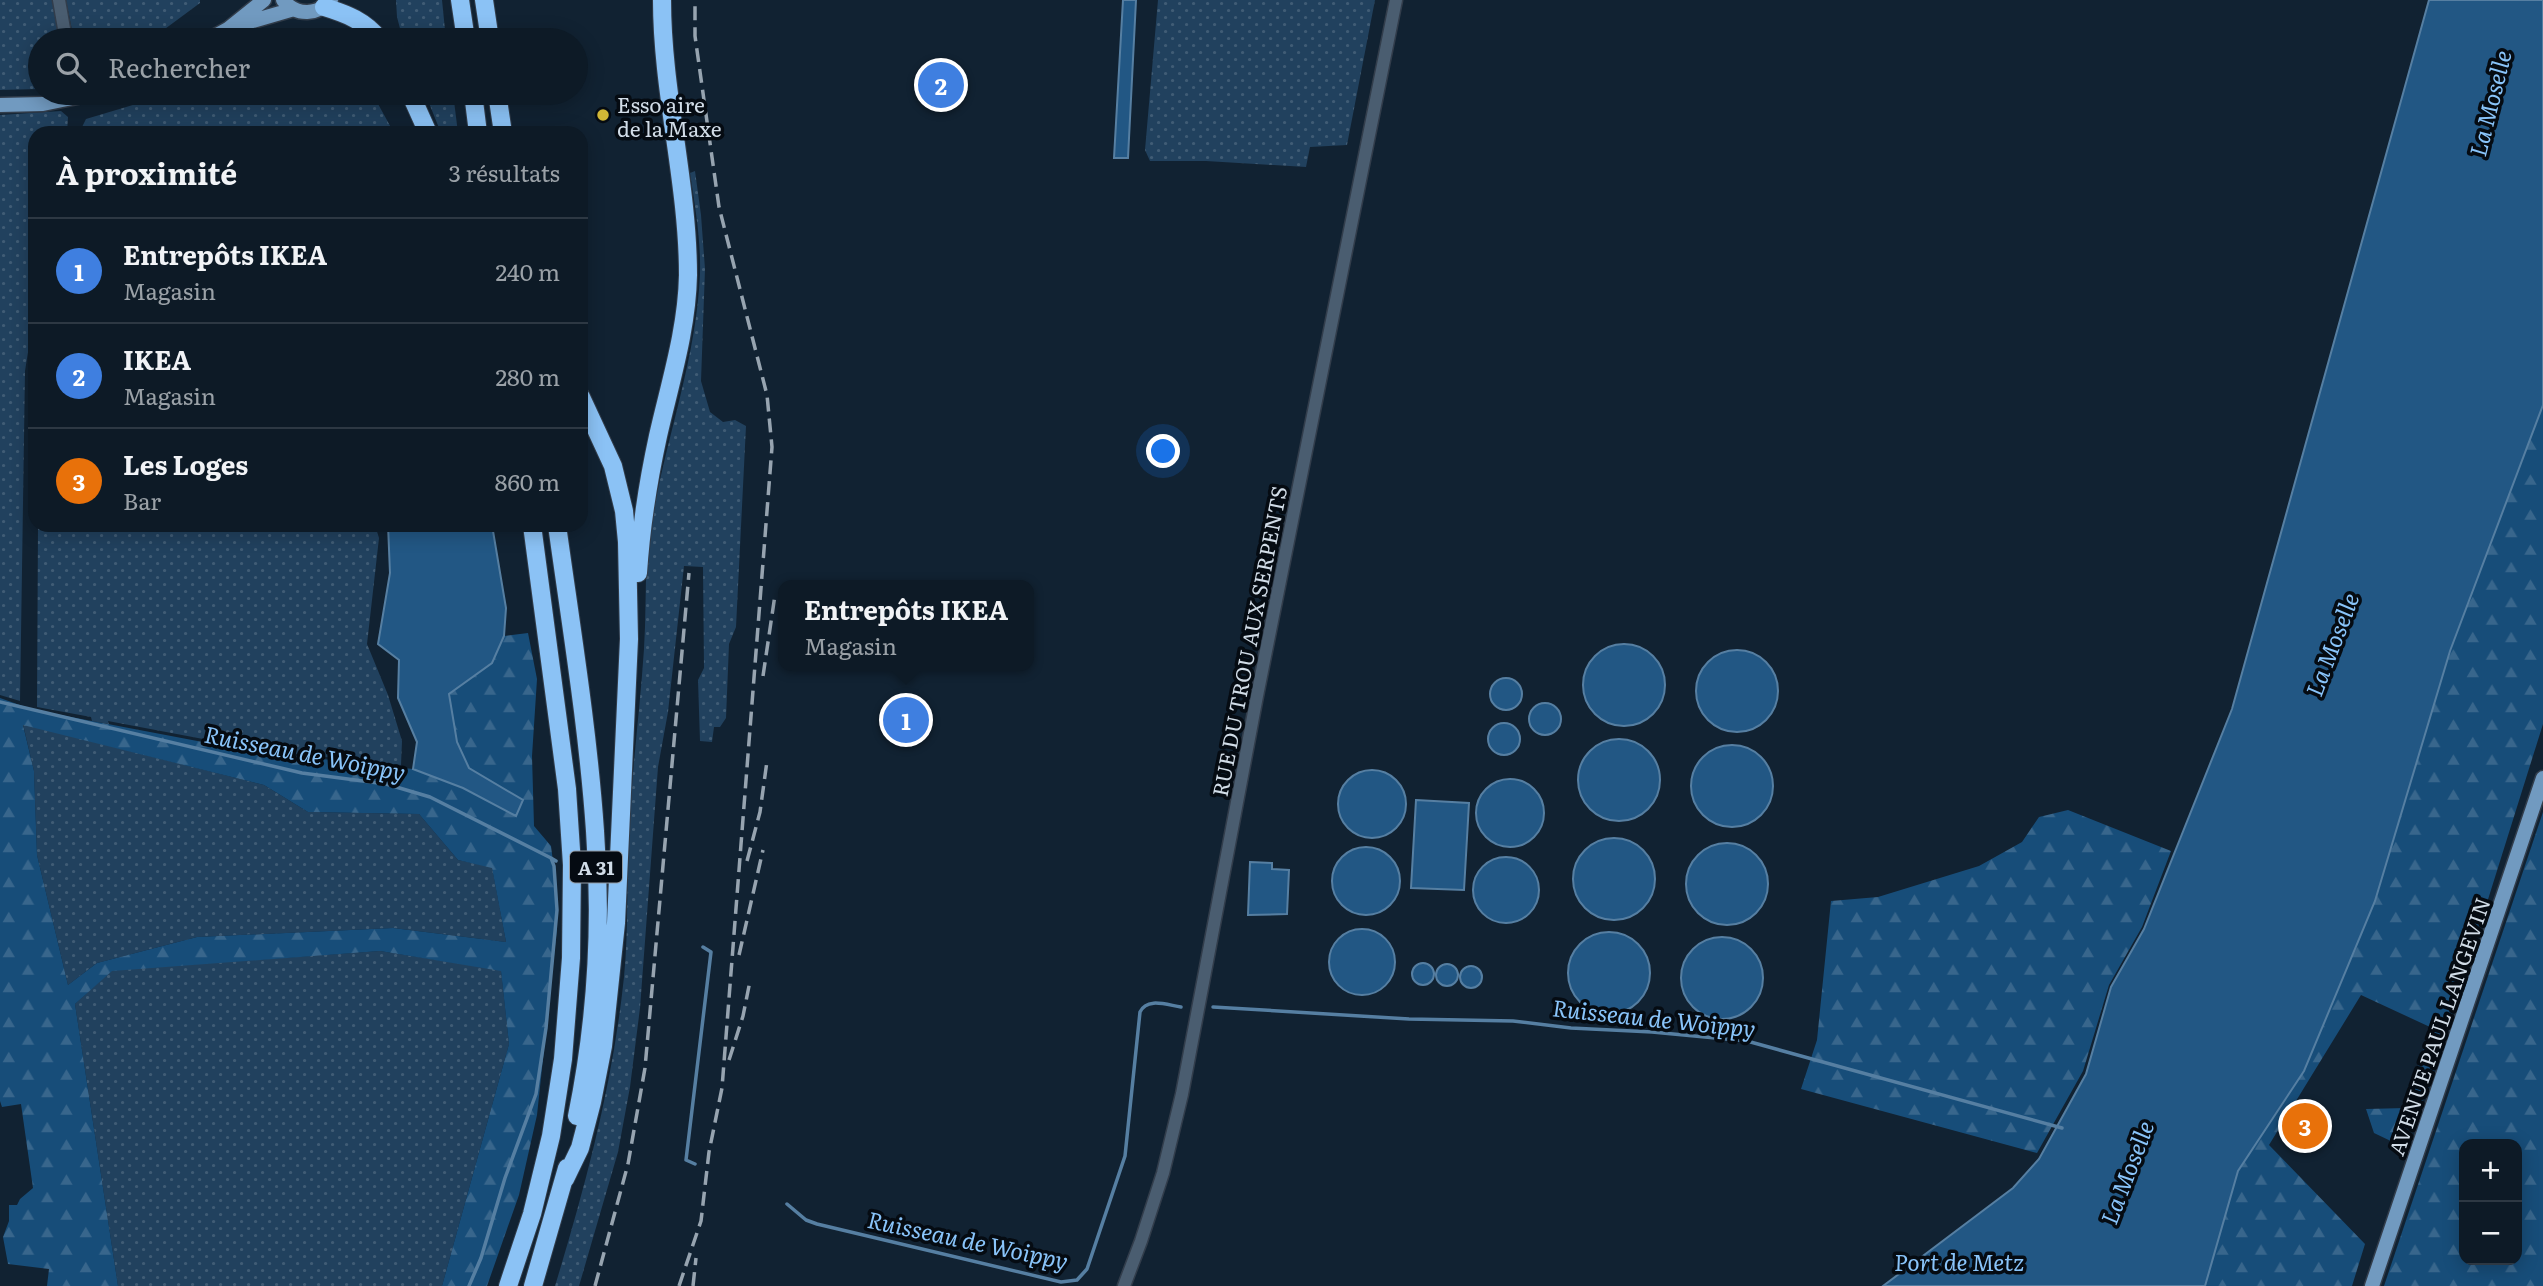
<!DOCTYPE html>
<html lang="fr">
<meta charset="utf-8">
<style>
:root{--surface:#0d1a26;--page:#1b2732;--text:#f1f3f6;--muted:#9aa1a7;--line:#2d3843;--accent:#db2777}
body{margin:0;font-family:Literata,serif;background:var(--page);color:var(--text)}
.controls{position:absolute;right:21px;bottom:21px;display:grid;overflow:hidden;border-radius:14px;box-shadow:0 4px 18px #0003}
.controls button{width:63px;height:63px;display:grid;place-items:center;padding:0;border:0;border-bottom:2px solid var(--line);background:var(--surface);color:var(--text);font:35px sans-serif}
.you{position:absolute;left:1164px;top:452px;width:24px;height:24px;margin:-18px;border:5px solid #fff;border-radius:50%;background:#1a73e8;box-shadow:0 0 0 10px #1a73e833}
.badge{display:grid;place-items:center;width:46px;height:46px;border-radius:50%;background:var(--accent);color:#fff;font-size:23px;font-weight:700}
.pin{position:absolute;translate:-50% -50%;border:4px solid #fff;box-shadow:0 2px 7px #0006}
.popup{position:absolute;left:778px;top:580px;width:256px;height:91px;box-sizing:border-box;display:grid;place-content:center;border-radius:14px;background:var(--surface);filter:drop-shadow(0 2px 5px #0005);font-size:23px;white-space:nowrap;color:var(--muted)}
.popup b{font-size:26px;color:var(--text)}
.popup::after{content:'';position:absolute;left:50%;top:100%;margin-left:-14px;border:14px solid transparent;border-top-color:var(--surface)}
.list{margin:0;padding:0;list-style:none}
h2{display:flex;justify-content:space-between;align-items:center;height:91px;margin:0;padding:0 28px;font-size:30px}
h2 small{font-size:23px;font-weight:400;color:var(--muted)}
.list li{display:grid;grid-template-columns:46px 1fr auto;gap:21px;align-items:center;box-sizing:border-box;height:105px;padding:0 28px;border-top:2px solid var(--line)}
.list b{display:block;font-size:26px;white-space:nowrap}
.list p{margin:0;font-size:23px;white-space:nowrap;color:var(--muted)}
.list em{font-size:23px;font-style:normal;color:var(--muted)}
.icon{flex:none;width:38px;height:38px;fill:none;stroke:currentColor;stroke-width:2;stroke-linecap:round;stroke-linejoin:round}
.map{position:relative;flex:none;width:2543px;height:1286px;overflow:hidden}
.search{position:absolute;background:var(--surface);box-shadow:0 4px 18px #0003;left:28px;top:28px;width:560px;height:77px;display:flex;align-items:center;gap:18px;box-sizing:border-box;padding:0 24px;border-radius:38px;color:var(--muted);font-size:26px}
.panel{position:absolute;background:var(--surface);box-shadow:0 4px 18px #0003;left:28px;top:126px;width:560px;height:406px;border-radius:21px}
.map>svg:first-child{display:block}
.grass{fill:url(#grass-dots)}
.forest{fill:url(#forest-firs);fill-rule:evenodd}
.water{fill:#225784;stroke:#567fa2;stroke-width:2}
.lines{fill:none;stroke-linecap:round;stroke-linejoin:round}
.stream{stroke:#567fa2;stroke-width:3.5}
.minor-casing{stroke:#323d4b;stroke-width:15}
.major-casing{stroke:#323d4b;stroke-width:17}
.highway-casing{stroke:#323d4b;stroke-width:20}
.minor{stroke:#4a5d70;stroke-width:12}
.major{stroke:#719ac0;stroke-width:14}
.highway{stroke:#8bc2f5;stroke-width:18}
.rail{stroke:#97a4b0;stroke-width:3.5;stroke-dasharray:14 7;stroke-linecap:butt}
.poi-dot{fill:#d1b736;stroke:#050b12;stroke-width:2.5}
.labels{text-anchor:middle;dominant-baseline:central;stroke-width:7;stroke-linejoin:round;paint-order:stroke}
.shield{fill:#050b12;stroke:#949da7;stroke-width:2}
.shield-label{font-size:19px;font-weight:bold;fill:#d1dce7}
.poi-label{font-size:21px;fill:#d1dce7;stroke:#050b12;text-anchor:start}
.street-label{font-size:21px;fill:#d1dce7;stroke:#050b12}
.water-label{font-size:23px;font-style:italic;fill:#89c4fa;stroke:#050b12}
</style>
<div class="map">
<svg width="2543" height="1286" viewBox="0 0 2543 1286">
<defs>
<pattern id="grass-dots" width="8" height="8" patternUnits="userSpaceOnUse" patternTransform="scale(1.75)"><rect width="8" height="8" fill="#21415e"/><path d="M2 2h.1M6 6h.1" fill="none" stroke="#405c75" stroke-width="1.8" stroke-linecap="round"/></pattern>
<pattern id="forest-firs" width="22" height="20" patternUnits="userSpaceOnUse" patternTransform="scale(1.75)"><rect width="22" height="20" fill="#174d79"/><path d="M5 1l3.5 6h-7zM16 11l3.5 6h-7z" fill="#38668c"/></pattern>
</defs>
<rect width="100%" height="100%" fill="#112232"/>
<path class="grass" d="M0,0H53L62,40H40V89L0,90Z
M66,0H200V3L150,40H74Z
M396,0H442L446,40H403L397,17Z
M1158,0H1375L1347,145L1310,147L1306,167L1206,161H1150L1145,150Z
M173,93H372L394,133H79L86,119Z
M425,93H453L458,133H441Z
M61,111L68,117L67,133H35V308L25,371L20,701L0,695V115Z
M695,171L701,215L705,269L701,381L710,412L723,422L735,420L746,426L736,627L729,644L726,718L720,727H714L712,742L700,741L698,680L704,668L703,567L684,566L668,712L658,767L640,1008L630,1087L618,1152L579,1286H555C586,1184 613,1083 624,977C629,928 626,879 629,830C632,769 640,709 644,649C646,619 645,588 647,558C656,462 696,371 700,274C701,240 695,206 690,173Z
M38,525H375L379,538L367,644L388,695L402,741L401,765L261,750L108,721L109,724L92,721L91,717L37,707Z
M23,724L264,785L308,812L419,814L458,860L492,867L506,942L393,928L197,937L97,963L68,985L37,855L34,771Z
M380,951L501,970L509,1044L442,1286H118L75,1004L112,970Z"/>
<path class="forest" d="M2543,405V724L2427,1094L2395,1143L2374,1133L2366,1109L2406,1108L2430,1027L2361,995L2269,1145L2365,1244L2352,1286H2205L2238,1171L2304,1071L2375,901L2450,651Z
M528,633L537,679L532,756L534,826L551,846L557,893V928L537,1115L519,1195L487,1286H442L509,1044L501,971L380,951L112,971L75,1004L118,1286H47L49,1269L8,1264L3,1237L9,1221V1205H17L20,1199L33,1188L21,1104L2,1107L0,1101V698L34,710L250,751L413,769L463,788L488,800L494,784L469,768L457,742L449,694L492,663L504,636ZM23,725L264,785L308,812L419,814L458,860L492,868L506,942L393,928L197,937L97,963L68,985L37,855L34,771Z
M2068,810L2171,851L2142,927L2109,985L2083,1071L2037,1153L1801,1089L1817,1040L1831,901L1878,897L1979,866L2022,842L2039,817Z
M2543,812V1286H2384ZM2464,1144H2517V1260H2464Z"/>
<path class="water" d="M1123,0H1136L1128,158H1114Z
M2429,0H2543V405L2450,651L2375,901L2304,1071L2238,1171L2205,1286H1883L2013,1188L2039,1159L2086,1074L2111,987L2144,929L2232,709Z
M388,525H492L506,608L504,636L492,663L449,694L457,742L469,768L523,800L516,816L463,788L413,769L417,742L398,698L399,660L378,644L390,573Z
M1583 685a41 41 0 1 1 82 0a41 41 0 1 1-82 0Z
M1696 691a41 41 0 1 1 82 0a41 41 0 1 1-82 0Z
M1490 694a16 16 0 1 1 32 0a16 16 0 1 1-32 0Z
M1529 719a16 16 0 1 1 32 0a16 16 0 1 1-32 0Z
M1488 739a16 16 0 1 1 32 0a16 16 0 1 1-32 0Z
M1578 780a41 41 0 1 1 82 0a41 41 0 1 1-82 0Z
M1691 786a41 41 0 1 1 82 0a41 41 0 1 1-82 0Z
M1338 804a34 34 0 1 1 68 0a34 34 0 1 1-68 0Z
M1476 813a34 34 0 1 1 68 0a34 34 0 1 1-68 0Z
M1416,800L1469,803L1464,890L1411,888Z
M1573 879a41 41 0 1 1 82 0a41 41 0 1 1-82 0Z
M1686 884a41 41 0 1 1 82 0a41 41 0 1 1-82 0Z
M1332 881a34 34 0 1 1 68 0a34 34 0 1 1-68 0Z
M1473 890a33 33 0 1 1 66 0a33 33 0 1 1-66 0Z
M1250,862L1272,863V869L1289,870L1287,914L1248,915Z
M1329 962a33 33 0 1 1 66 0a33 33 0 1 1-66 0Z
M1568 973a41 41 0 1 1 82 0a41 41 0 1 1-82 0Z
M1681 978a41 41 0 1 1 82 0a41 41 0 1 1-82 0Z
M1412 974a11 11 0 1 1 22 0a11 11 0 1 1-22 0Z
M1436 975a11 11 0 1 1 22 0a11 11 0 1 1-22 0Z
M1460 977a11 11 0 1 1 22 0a11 11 0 1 1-22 0Z"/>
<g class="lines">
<path class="stream" d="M0,702L302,773L386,784L430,797L551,858
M1213,1007L1409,1019L1513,1021L1571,1028L1652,1032L1747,1041L2062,1128
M695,1164L686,1160L711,952L703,947
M787,1204L806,1220L817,1224L1061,1282L1077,1280L1087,1269L1125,1156L1140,1012C1147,997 1167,1005 1181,1007
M469,1286L481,1258L505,1178L536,1094L546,1028L557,910L554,866L551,858L556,861"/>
<g class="minor-casing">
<path id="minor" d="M59,0L66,40
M1124,1286L1141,1241L1163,1173L1182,1094L1257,696L1396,0"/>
</g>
<g class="major-casing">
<path id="major" d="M283,0C297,17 318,15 331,0
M239,25L294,9
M208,40L228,29L264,0
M0,105L43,104L97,93
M2372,1286L2543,778"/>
</g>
<g class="highway-casing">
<path id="highway" d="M460,0L466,40
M484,0L490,40
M324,7C347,14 365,21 380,40
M410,93L428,133
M473,93L478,133
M497,93L503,133
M557,525C571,626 588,729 595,831C602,926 596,1023 577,1116
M638,573C641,527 648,482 658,436C670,383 687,330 688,275C688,183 662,92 662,0
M565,1179L580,1148L592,1102L603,1046L616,923L629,639L627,542L624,511L613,466L581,397
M508,1286L532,1214L551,1136L563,1059L571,958L572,865L567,789L532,525
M533,1286L567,1168"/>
</g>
<use href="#minor" class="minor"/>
<use href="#major" class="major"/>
<use href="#highway" class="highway"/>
<path class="rail" d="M763,676L775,595
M747,861L760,812L767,761
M739,955L763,850
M729,1060L743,1016L750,981
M595,1286L628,1164L645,1068L689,573
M679,1286L701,1221L709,1152L722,1088L772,447L767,395L719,207L695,36V0
M693,1286L696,1258"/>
</g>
<circle class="poi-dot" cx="603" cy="115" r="7"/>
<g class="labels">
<rect class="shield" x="570" y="851.5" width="52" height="31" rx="5"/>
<g class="shield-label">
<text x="596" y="867">A 31</text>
</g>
<g class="poi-label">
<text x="617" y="103">Esso aire<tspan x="617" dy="24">de la Maxe</tspan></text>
</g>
<g class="street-label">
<text transform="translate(1248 641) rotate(-79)">RUE DU TROU AUX SERPENTS</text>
<text transform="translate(2438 1026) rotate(-71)">AVENUE PAUL LANGEVIN</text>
</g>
<g class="water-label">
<text transform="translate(2489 103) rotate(-76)">La Moselle</text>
<text transform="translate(2331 644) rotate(-69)">La Moselle</text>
<text transform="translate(305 752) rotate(11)">Ruisseau de Woippy</text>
<text transform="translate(1654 1017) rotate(6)">Ruisseau de Woippy</text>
<text transform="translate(2126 1172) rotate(-69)">La Moselle</text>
<text transform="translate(968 1239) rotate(12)">Ruisseau de Woippy</text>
<text x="1959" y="1261">Port de Metz</text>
</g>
</g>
</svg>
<div class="controls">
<button>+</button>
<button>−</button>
</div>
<div class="you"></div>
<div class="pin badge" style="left:906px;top:720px;background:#3f7fe0">1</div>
<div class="popup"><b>Entrepôts IKEA</b>Magasin</div>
<div class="pin badge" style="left:941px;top:85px;background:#3f7fe0">2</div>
<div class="pin badge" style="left:2305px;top:1126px;background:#e8710a">3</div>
<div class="search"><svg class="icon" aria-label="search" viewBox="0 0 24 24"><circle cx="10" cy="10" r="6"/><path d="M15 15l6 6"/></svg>Rechercher</div>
<section class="panel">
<h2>À proximité<small>3 résultats</small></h2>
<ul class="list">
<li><span class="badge" style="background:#3f7fe0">1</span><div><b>Entrepôts IKEA</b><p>Magasin</p></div><em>240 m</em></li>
<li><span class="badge" style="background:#3f7fe0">2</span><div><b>IKEA</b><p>Magasin</p></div><em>280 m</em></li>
<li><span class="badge" style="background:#e8710a">3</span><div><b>Les Loges</b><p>Bar</p></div><em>860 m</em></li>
</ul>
</section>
</div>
